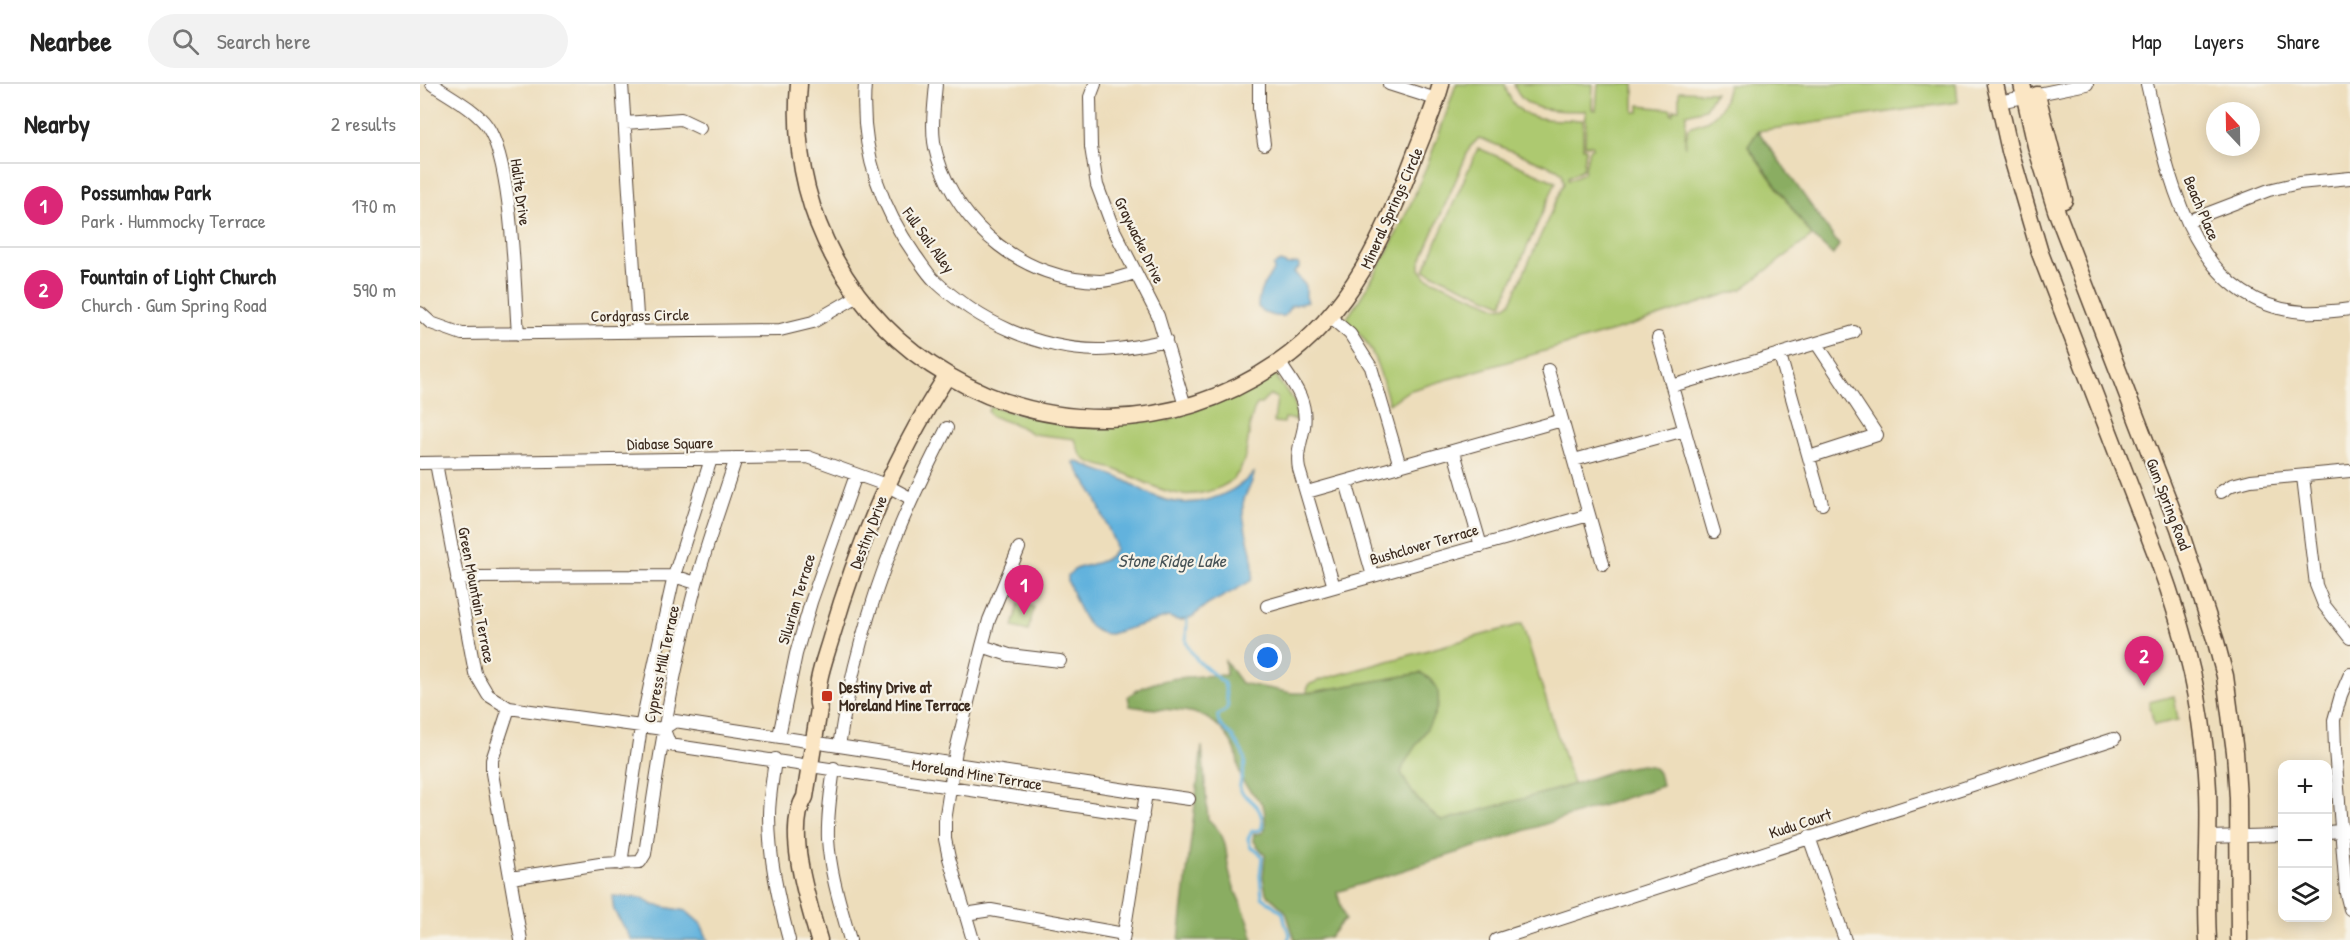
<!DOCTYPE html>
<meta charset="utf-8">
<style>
:root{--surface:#fff;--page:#f2f2f2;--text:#222;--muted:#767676;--line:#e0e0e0;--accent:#db2777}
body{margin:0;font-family:"Patrick Hand",sans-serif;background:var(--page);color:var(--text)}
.controls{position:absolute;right:18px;bottom:18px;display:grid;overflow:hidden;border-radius:12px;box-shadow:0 3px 15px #0003}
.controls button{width:54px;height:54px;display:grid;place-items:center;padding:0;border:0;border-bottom:2px solid var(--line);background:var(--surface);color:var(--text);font:30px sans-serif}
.compass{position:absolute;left:1786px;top:18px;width:54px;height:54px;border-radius:50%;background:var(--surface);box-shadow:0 3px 15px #0003;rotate:338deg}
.you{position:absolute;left:848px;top:574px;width:21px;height:21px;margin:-15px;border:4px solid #fff;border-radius:50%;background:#1a73e8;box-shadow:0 0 0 9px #1a73e833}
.badge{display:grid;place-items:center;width:39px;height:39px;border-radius:50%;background:var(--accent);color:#fff;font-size:20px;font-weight:700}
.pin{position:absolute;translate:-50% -50px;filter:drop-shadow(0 2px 3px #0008)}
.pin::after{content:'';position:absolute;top:32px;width:21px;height:18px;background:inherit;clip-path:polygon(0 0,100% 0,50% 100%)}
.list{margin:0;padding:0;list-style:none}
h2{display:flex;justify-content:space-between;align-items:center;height:78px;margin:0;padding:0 24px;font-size:26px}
h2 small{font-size:20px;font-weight:400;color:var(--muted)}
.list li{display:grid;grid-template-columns:39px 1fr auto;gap:18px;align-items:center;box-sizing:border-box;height:84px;padding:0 24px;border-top:2px solid var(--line)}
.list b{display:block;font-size:22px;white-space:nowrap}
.list p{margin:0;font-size:20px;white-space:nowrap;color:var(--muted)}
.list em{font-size:20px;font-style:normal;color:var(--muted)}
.icon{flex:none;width:33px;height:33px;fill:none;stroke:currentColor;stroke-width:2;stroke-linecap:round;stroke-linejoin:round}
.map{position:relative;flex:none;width:1930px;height:856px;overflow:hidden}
header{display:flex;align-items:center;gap:36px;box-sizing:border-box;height:84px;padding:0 30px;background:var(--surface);border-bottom:2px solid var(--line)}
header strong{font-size:28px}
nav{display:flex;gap:33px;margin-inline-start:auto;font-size:21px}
.search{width:420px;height:54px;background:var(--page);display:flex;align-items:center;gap:15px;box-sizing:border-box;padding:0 21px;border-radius:33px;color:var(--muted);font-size:22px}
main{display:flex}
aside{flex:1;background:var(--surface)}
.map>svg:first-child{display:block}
.green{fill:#adc96f;stroke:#747a46;stroke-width:1.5;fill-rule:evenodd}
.forest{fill:#8aad62;stroke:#626c40;stroke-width:1.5}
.water{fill:#62b2dd;stroke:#4e6e7e;stroke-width:1.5}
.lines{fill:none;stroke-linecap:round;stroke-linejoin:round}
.stream{stroke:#62b2dd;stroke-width:3}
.street-casing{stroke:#564536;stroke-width:14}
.secondary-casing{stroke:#564536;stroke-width:19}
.street{stroke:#fff;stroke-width:12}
.secondary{stroke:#fbe6c4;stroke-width:16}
.poi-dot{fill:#c8321e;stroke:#f7f3e8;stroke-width:2}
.labels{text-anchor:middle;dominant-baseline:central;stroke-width:4.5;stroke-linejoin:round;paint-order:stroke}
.street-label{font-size:16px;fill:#3b2a1e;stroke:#f7f3e8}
.poi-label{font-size:16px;font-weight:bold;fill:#3b2a1e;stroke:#f7f3e8;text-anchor:start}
.water-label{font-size:18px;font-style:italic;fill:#475357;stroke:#f7f3e8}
</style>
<header>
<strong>Nearbee</strong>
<div class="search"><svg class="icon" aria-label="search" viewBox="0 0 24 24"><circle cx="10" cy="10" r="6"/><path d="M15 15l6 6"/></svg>Search here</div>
<nav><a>Map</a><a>Layers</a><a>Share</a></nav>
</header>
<main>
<aside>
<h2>Nearby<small>2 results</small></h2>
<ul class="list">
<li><span class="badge">1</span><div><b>Possumhaw Park</b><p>Park · Hummocky Terrace</p></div><em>170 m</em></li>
<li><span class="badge">2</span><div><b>Fountain of Light Church</b><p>Church · Gum Spring Road</p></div><em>590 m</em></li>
</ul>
</aside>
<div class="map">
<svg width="1930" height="856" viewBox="0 0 1930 856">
<rect width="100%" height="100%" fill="#f7f3e8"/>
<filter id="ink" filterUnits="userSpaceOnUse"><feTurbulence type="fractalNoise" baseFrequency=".0167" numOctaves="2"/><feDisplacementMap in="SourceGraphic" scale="12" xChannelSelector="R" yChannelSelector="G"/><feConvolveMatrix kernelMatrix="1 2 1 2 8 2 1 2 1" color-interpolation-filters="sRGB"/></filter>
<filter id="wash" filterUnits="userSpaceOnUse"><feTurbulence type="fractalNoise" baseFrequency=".008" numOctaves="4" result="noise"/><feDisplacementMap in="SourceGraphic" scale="24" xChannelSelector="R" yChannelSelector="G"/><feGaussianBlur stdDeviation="1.35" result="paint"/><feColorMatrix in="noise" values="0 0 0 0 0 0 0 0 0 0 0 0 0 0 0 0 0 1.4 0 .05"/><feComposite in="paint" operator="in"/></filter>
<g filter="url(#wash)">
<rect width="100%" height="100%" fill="#edddbb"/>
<path class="green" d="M1036,0H1085C1094,41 1130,35 1163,36V64H1166L1163,85L1148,93V96L1164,89L1169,65L1172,64V61H1165L1166,25L1165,27C1139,26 1102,31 1094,0H1173L1172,25L1176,26L1178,0H1214V28H1219V21L1229,22V23L1251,25V29L1253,30L1254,25H1259V7L1295,8L1285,25L1266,30L1265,63L1268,44C1274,40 1280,40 1286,37C1302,29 1305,16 1308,0H1536L1538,18L1338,47L1328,63L1392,152L1322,205L1207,243L988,307L969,320C961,289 952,254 925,237C975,166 1010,82 1036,0ZM1059,54L1137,85L1142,89L1144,99L1091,218L1086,222L1077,223L1006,193L1000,185V179L1050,63Z
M1058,64L1136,98L1082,220L1004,186Z
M854,291L858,292V296L874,317L877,336L865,334L864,339L854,338L857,314L850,311L841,320H837C824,344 833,373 814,394C806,402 797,405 786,408C751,417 730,399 699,387C689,382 673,382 665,375C659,371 657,361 655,355L613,350L599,342L571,332L568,327L571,322C631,342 681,344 744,335L750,337L752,334L804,316Z
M599,519L614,523L608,547L593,543Z
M1102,540L1153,700L1142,704L1022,737C1003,724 990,709 981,688L985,676L1005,648L1001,589L887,609L888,601L900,596Z
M1754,612L1758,636L1734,641L1729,618Z"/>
<path class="forest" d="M1338,47L1419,161L1413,171L1392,152L1328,62Z
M805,577L821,599L872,609H887L1001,589C1046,613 991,658 981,688C990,709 1003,724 1022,737L1142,704L1198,685L1221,681L1231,682L1236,686L1240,692L1242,702L917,808L925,836C917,841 915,849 909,853C900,856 884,856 875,856L866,828L846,809L843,793L845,771L833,756L834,750L842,749L845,745C845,738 846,728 843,722C838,712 827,706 822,696C817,685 819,672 813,661C787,616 752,630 710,622L708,612C735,592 773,592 806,591Z
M782,662L788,735C812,757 803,767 811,794C817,817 830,831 833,856H759Z"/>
<path class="water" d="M860,178L868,181L877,179L879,181V184L874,188L886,202V213L888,218L871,222L864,232C854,233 845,231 838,223C838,209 844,197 854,187L853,182Z
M657,377C672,386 688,388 704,396C715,401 725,409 737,413C771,427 809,414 834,389C833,401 824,410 823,420C821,446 837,470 832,496C817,506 801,513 786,522C776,528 775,534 762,536C756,537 753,534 748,533L690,550C663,550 658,519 648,498V491C660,477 682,485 695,466L694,458L674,411L653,378Z
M192,812L222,814L233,821L266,827L281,840L288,856H212L194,827Z"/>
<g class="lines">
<path class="stream" d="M767,535L766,558L770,566L778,577L804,599L808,621L806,626L798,631C797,642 804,644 810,650C813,652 822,667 823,670C829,682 818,694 820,707C833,719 844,724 842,744L840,746L832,747L828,755L831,764L838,767L842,773L840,792L842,813L863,829L865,839L870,850L868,856"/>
</g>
</g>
<g filter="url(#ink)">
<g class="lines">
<g class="street-casing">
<path id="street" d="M12,0C29,12 54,24 67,42C93,79 94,200 98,250
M202,0L218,247
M445,0C440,62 459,120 495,171C501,179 507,189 514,196C559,238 617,265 678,266C701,266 725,261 746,256
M516,0C514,24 510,49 517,72C538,143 606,197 680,197C692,197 704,192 715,189
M675,0L670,13L671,63L677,101L693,144L738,232L765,322
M839,0V24L844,60
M969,0L1016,15
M1727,0C1748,88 1770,221 1884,228C1899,229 1915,227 1930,225
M1579,18L1667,0
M205,39L261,35L280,44
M1768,137L1849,106L1879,99L1930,94
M0,229L11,239L42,250L360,246L393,238L438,212
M910,233L930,250L951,283L980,382
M1238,254L1294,448
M1360,271L1402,420
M859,278C873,299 888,316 884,343C881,358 876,370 879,385L914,503
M1128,286L1183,480
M1252,302L1434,248
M1034,368L1061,462
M1389,373L1457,351L1397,260
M1154,376L1265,346
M0,379L388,373L466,401L492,415
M16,379L55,589L68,611L89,624L243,645L255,637L726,709
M1883,393L1896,501L1904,521L1930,554
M926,398L953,492
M887,408L1142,336
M1801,408L1812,401L1831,396L1930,387
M37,496L53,493L254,492L276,499
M847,522L1169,431
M562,562L589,571L640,577
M1930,590L1921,611L1914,636L1915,665L1926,809L1930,825
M89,624L72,676V689L101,856
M244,646L250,661L723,732
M359,652L376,570L391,518L436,391
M419,662C430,590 449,521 476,453C490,416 509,380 527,344
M355,675C353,694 349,713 349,731C349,774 358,815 369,856
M414,684C411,707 407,731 408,755C410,790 421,823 430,856
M1908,748L1930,746
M1389,753L1425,856
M1788,753L1862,751
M201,780L221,643L239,559L254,492L291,375
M91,794L180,780L220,778L225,770C238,679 252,589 276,500C287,458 303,416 316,374
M545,830L571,826L704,850
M553,856L529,774L525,755V737L536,666L562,562L569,536L599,464
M703,856L726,709L769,715
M1076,856L1694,655"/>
</g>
<g class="secondary-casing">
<path id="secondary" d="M379,0C357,260 642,426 858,279C931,229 966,148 996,68C1005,45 1015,23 1021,0
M1575,0L1590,67L1620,169L1738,475C1766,552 1784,624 1788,706C1790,756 1785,806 1788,856
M1602,0L1616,62L1636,126L1759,444L1796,558L1805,592L1815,668L1818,714L1819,856
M1617,11L1644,116
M399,856C389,821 364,746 385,713L399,625C393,603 405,575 411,554C438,461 474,373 527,292"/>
</g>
<use href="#street" class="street"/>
<use href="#secondary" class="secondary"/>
</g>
</g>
<rect class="poi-dot" x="401" y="606" width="12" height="12" rx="3"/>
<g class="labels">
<g class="street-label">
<text transform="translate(101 108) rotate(82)">Halite Drive</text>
<text transform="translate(971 124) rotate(-66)">Mineral Springs Circle</text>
<text transform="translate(1782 124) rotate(67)">Beach Place</text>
<text transform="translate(509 156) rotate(54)">Full Sail Alley</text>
<text transform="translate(720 156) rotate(64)">Graywacke Drive</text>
<text transform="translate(220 231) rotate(-1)">Cordgrass Circle</text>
<text transform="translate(250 359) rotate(-1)">Diabase Square</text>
<text transform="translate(1749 420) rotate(69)">Gum Spring Road</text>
<text transform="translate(448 448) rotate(-69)">Destiny Drive</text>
<text transform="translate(1004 460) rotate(-16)">Bushclover Terrace</text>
<text transform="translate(57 511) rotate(79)">Green Mountain Terrace</text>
<text transform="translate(376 515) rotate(-73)">Silurian Terrace</text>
<text transform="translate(241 580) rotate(-78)">Cypress Mill Terrace</text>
<text transform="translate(557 690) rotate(9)">Moreland Mine Terrace</text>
<text transform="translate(1380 739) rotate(-18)">Kudu Court</text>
</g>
<g class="poi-label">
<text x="419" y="603">Destiny Drive at<tspan x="419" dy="18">Moreland Mine Terrace</tspan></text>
</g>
<g class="water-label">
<text x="752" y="476">Stone Ridge Lake</text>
</g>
</g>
</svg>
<div class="controls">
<button>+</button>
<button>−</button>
<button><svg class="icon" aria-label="layers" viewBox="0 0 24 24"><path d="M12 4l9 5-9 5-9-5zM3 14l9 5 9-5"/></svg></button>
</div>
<svg class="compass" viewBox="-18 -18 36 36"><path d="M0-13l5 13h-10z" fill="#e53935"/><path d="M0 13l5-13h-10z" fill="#767676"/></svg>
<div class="you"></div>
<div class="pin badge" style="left:604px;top:531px">1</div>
<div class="pin badge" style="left:1724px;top:602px">2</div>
</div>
</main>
